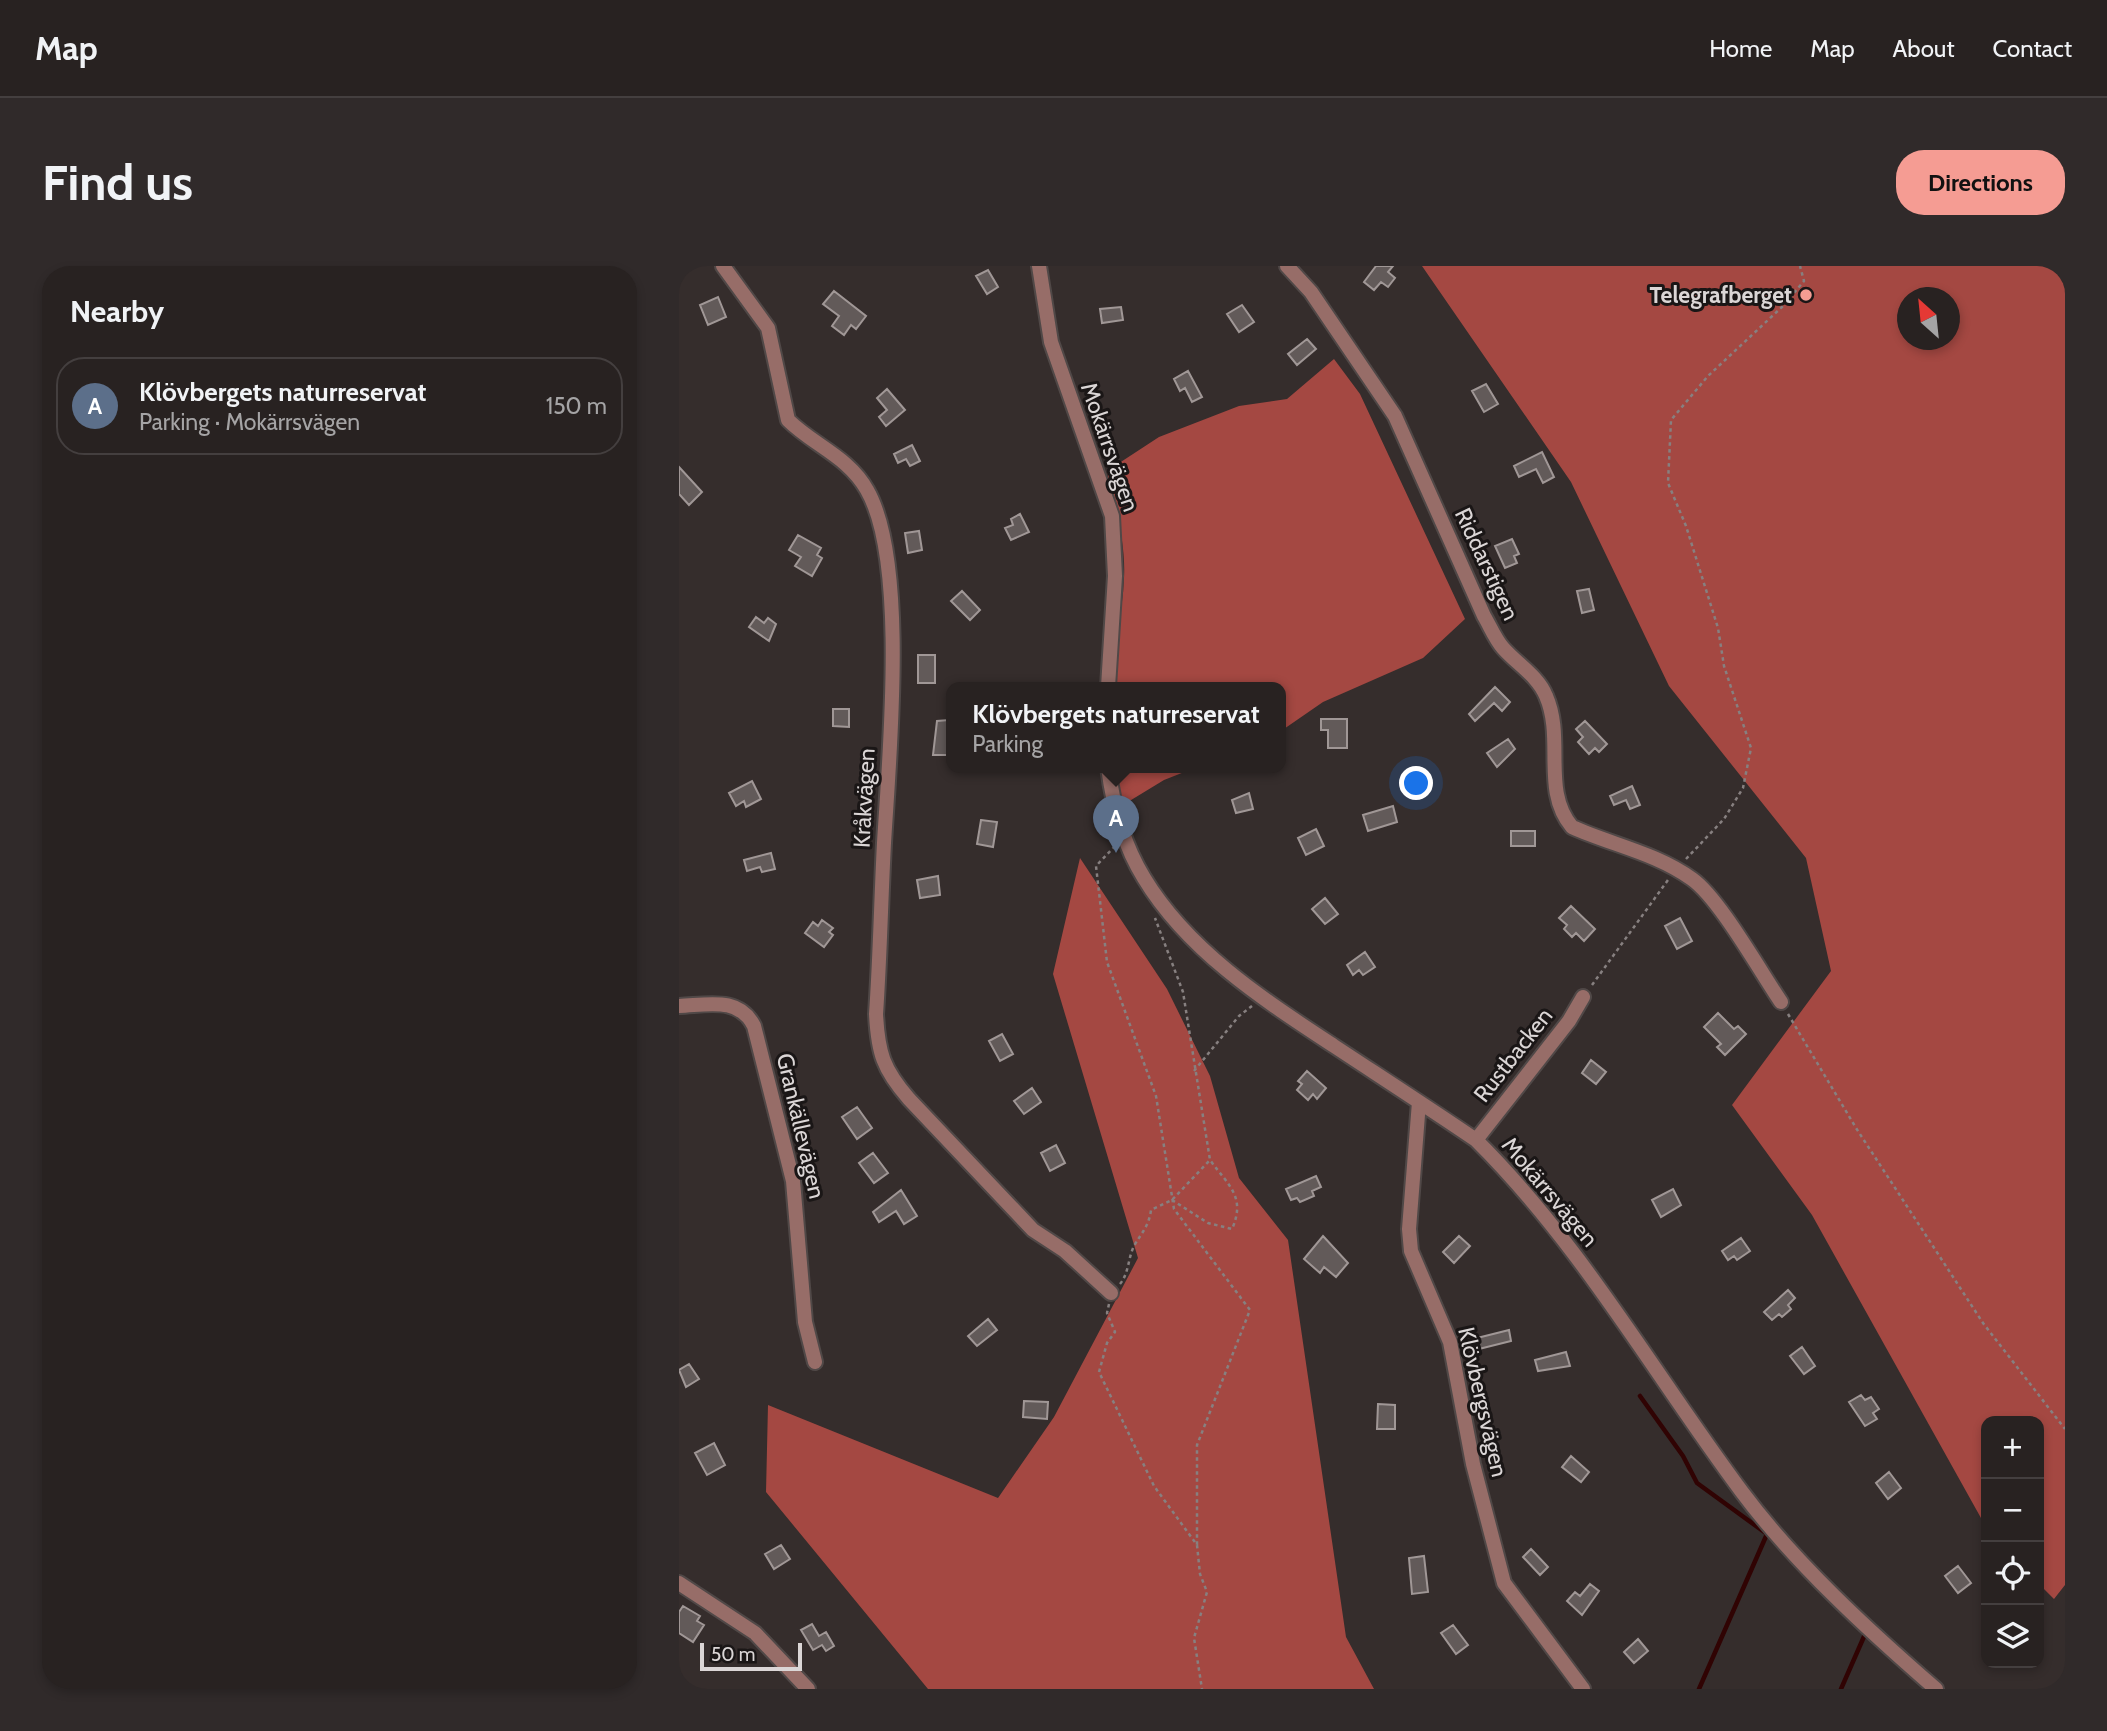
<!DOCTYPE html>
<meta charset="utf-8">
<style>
:root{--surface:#282221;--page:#302a2a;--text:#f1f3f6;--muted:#a5a4a5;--line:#443f3f;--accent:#f59c93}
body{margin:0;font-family:Cabin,sans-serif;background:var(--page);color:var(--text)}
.controls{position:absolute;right:21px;bottom:21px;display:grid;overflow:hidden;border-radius:14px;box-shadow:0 4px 10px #0003}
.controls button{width:63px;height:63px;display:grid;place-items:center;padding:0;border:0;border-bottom:2px solid var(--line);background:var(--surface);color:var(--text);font:35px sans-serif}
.compass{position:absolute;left:1218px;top:21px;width:63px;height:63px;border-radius:50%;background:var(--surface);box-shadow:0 4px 10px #0003;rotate:333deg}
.scale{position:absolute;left:21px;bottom:18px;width:102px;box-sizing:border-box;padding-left:7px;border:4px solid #dbd6d6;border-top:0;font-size:19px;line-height:24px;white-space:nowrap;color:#dbd6d6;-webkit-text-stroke:5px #1a1616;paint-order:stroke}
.you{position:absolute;left:738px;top:518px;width:24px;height:24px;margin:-18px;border:5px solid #fff;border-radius:50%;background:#1a73e8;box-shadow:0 0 0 10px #1a73e833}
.badge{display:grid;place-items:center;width:46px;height:46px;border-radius:50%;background:var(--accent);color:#fff;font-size:23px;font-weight:700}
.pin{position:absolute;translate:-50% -58px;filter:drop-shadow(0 2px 4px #0008)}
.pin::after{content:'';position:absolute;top:37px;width:24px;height:21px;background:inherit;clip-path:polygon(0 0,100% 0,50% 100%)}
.popup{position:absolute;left:267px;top:416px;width:340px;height:91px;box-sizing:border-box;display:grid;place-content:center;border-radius:14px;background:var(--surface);filter:drop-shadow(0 2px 5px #0005);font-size:23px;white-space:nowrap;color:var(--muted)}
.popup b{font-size:26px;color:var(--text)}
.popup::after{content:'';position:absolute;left:50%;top:100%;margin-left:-14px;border:14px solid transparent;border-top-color:var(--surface)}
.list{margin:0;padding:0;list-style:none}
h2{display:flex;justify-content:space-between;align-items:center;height:91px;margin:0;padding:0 28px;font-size:30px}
h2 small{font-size:23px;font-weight:400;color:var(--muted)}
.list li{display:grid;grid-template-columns:46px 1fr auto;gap:21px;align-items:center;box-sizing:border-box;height:98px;margin:0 14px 14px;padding:0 14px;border:2px solid var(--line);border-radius:28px}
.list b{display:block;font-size:26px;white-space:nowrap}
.list p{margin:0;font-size:23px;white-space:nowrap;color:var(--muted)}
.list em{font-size:23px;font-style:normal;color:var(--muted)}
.icon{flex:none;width:38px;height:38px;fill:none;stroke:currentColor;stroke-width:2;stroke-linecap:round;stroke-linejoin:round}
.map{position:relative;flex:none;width:1386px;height:1423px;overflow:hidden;border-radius:28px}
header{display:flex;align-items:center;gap:42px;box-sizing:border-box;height:98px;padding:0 35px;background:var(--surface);border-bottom:2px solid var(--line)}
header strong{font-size:33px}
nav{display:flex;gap:38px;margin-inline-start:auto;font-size:24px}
.intro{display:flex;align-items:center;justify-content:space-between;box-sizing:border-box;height:168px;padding:0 42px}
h1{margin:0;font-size:49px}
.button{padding:18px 32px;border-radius:28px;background:var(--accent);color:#111;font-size:24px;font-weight:700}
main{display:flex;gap:42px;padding:0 42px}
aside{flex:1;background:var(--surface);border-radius:28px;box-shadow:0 4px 10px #0003}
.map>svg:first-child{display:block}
.forest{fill:#a44842;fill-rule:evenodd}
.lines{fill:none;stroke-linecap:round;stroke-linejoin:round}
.stream{stroke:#300303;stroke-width:4.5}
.building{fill:#625a59;stroke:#a09796;stroke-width:2}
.street-casing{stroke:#504847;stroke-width:18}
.path{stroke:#878080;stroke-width:2.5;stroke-dasharray:3.5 3.5;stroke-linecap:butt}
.street{stroke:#976d68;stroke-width:14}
.poi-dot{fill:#f59c93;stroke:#1a1616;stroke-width:2.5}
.labels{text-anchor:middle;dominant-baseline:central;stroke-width:6;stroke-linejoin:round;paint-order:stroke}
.poi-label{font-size:23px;font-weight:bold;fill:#dbd6d6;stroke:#1a1616;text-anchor:end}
.street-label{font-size:23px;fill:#dbd6d6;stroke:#1a1616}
</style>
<header>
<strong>Map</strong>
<nav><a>Home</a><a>Map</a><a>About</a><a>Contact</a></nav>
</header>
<div class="intro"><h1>Find us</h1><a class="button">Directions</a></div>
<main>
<aside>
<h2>Nearby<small></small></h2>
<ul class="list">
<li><span class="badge" style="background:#5c6f8a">A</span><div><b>Klövbergets naturreservat</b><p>Parking · Mokärrsvägen</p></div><em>150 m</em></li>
</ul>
</aside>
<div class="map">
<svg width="1386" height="1423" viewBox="0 0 1386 1423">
<rect width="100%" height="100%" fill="#352d2c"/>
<path class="forest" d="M743,0H1386V1319L1375,1333L1360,1318V1155H1307V1261L1133,949L1053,839L1152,705L1127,592L990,420L892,216ZM1228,32H1270V74H1228Z
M655,93L681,128L786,353L744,392L644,436L602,465V421H431C432,384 444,349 445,312C447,278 436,238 428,205L480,171L560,140L608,133Z
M433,501H518L485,514L439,542Z
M401,592L488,723L531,810L560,912L609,974L667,1371L695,1423H249L87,1226L89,1139L319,1232L375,1151L459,992L374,708Z"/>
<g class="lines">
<path class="stream" d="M961,1130L1004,1190L1018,1217L1088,1268L1020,1423
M1162,1423L1187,1366"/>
</g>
<path class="building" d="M697,0H714L709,6L716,12L709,21L702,16L695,24L685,16Z
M309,4L319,21L308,28L297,10Z
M155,25L187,50L177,63L172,59L165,69L153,60L160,50L144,38Z
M39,31L47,51L29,59L21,39Z
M563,39L575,56L560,66L548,48Z
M442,41L444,54L423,57L421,43Z
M628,73L637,83L618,99L609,88Z
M509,105L523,131L513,136L506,122L501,125L495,113Z
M807,118L819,138L805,146L793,125Z
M208,123L226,144L207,160L200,151L208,144L198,132Z
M233,179L241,195L231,200L227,193L219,197L215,188Z
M863,186L875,211L864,217L857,203L840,211L835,200Z
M0,201L23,226L10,239L0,228Z
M341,248L350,266L332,274L326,262L334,259L332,253Z
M240,265L243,284L229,287L226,267Z
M119,269L142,282L138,289L143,292L133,310L116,300L122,291L110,284Z
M833,273L840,288L835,290L838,297L826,302L816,280Z
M910,323L915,344L903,347L898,325Z
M283,325L301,344L291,354L272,335Z
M77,351L85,357L89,352L97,358L90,375L70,361Z
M239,389H256V417H239Z
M816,421L831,436L823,445L815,437L796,455L790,448Z
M154,443H170V461L154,460Z
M642,453H668V482H649V464H642Z
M270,454L272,489H254L258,455Z
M906,455L928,478L920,486L916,482L910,488L899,476L904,471L897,463Z
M829,473L836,483L818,501L808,487Z
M73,515L82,533L67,541L65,535L57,540L50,527Z
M953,520L961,539L951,543L947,534L935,539L931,530Z
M570,527L574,543L557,547L553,534Z
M714,540L718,556L689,565L684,549Z
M302,554L318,556L314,581L298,578Z
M637,563L645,580L627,589L619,572Z
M832,565H856V580H832Z
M92,587L96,603L83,606L81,601L68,605L65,594Z
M259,610L261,629L241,632L238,614Z
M646,632L659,648L646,658L633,643Z
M892,640L916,663L905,675L897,667L893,671L885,663L888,659L880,652Z
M1001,652L1013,675L998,683L986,660Z
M143,654L154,662L150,666L154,669L145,681L126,667L134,656L139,660Z
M686,686L696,701L684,709L680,704L674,709L668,699Z
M1039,747L1055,763L1059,760L1067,768L1046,789L1038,781L1042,778L1025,761Z
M323,768L334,788L321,795L310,775Z
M912,794L927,806L917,818L903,807Z
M628,805L647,822L638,833L634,828L629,834L618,824L623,818L619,815Z
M353,822L362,836L345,848L335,835Z
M178,841L193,862L178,873L163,851Z
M377,879L386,897L371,905L362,887Z
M194,887L209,907L195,917L180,897Z
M637,910L642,921L633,925L635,930L621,936L618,932L612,934L607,923Z
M994,923L1002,939L982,951L973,934Z
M222,924L238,950L225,958L217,945L200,956L194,946Z
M644,970L669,997L657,1011L645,1001L641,1007L625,993Z
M780,970L791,980L775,997L764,986Z
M1062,972L1071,985L1058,994L1055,990L1049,994L1043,985Z
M1109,1024L1116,1032L1109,1039L1112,1043L1103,1051L1100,1048L1093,1054L1085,1046Z
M309,1053L318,1064L298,1080L289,1070Z
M830,1064L832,1075L796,1084L794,1073Z
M1123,1081L1136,1100L1125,1108L1111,1090Z
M887,1086L891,1100L859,1105L856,1094Z
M10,1098L20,1113L7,1121L0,1104Z
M1182,1129L1186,1134L1192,1131L1200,1143L1194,1147L1198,1153L1186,1160L1170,1136Z
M345,1135L369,1136L368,1153L344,1151Z
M699,1138L716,1139V1163H698Z
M35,1177L46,1199L28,1209L16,1187Z
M892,1190L910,1206L902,1216L883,1201Z
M1210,1206L1222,1222L1209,1233L1197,1217Z
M102,1279L111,1293L95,1303L86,1288Z
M852,1283L869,1301L861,1309L844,1291Z
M745,1290L749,1326L733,1328L730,1292Z
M1279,1300L1292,1317L1279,1327L1266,1310Z
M911,1318L920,1325L903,1349L888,1335L896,1326L901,1330Z
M4,1340L21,1350L18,1355L25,1359L14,1376L0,1367V1346Z
M133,1358L140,1370L147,1366L155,1380L147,1385L143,1379L134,1384L122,1364Z
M774,1359L789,1379L777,1388L762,1367Z
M959,1373L969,1385L955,1397L945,1386Z"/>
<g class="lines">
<g class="street-casing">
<path id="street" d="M44,0L89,62L109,154C134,179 170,191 188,224C229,295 210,492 205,577C202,634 201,691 197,748C199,787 204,803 230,833L354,964L386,985L432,1027
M360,0L372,76L433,250L436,310L429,421
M608,0L632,26L716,150L805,350C811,360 816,373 824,382C838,398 859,410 867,430C886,473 862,524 893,561C933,579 977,587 1013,613C1040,632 1081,705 1102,736
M429,501C434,540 444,578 465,612C509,685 585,734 655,780C702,811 750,842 797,874C902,978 975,1108 1063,1226C1116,1297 1190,1365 1257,1423
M0,740C28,739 60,730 75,760L114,915L126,1056L136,1096
M740,836L730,963L732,985L771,1076L794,1198L825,1317L904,1423
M797,874L890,755L904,731
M0,1317L76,1367L129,1423"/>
</g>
<path class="path" d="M436,580L417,600L428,696L477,830L495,943L571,1044L518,1179V1279
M1007,593L1045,553L1064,522L1072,482L1045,400L1039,362L1007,260L989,217L992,154L1029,110L1103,41L1125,15L1121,0
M913,719L989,614
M1109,748L1177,862L1304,1057L1386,1163
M515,805L560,750L573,740
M493,934L529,957L553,963C567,931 550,920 531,894
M441,1018C450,1007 449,992 455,980C463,966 470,960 472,944L493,934L531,894L504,726L476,652
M430,1038L428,1047L436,1066L428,1077L420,1106L475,1220L518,1279L521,1308L528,1326L515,1372L523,1423"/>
<use href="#street" class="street"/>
</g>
<circle class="poi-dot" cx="1127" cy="29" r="7"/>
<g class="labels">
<g class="poi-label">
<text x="1113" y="29">Telegrafberget</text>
</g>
<g class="street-label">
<text transform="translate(431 181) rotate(71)">Mokärrsvägen</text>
<text transform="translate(808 298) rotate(65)">Riddarstigen</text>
<text transform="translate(185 532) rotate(-87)">Kråkvägen</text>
<text transform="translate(834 789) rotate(-52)">Rustbacken</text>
<text transform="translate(122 860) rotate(77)">Grankällevägen</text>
<text transform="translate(871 926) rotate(50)">Mokärrsvägen</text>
<text transform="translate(804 1136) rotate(77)">Klövbergsvägen</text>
</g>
</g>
</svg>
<div class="controls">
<button>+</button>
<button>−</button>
<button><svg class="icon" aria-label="locate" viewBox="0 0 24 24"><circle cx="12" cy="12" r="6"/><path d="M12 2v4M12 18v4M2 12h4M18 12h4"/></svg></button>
<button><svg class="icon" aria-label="layers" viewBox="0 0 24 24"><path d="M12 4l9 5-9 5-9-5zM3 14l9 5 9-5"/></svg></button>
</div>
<svg class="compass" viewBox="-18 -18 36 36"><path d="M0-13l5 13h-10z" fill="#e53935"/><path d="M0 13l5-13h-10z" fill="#a5a4a5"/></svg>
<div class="scale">50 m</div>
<div class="you"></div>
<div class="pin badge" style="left:437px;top:587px;background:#5c6f8a">A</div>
<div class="popup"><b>Klövbergets naturreservat</b>Parking</div>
</div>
</main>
